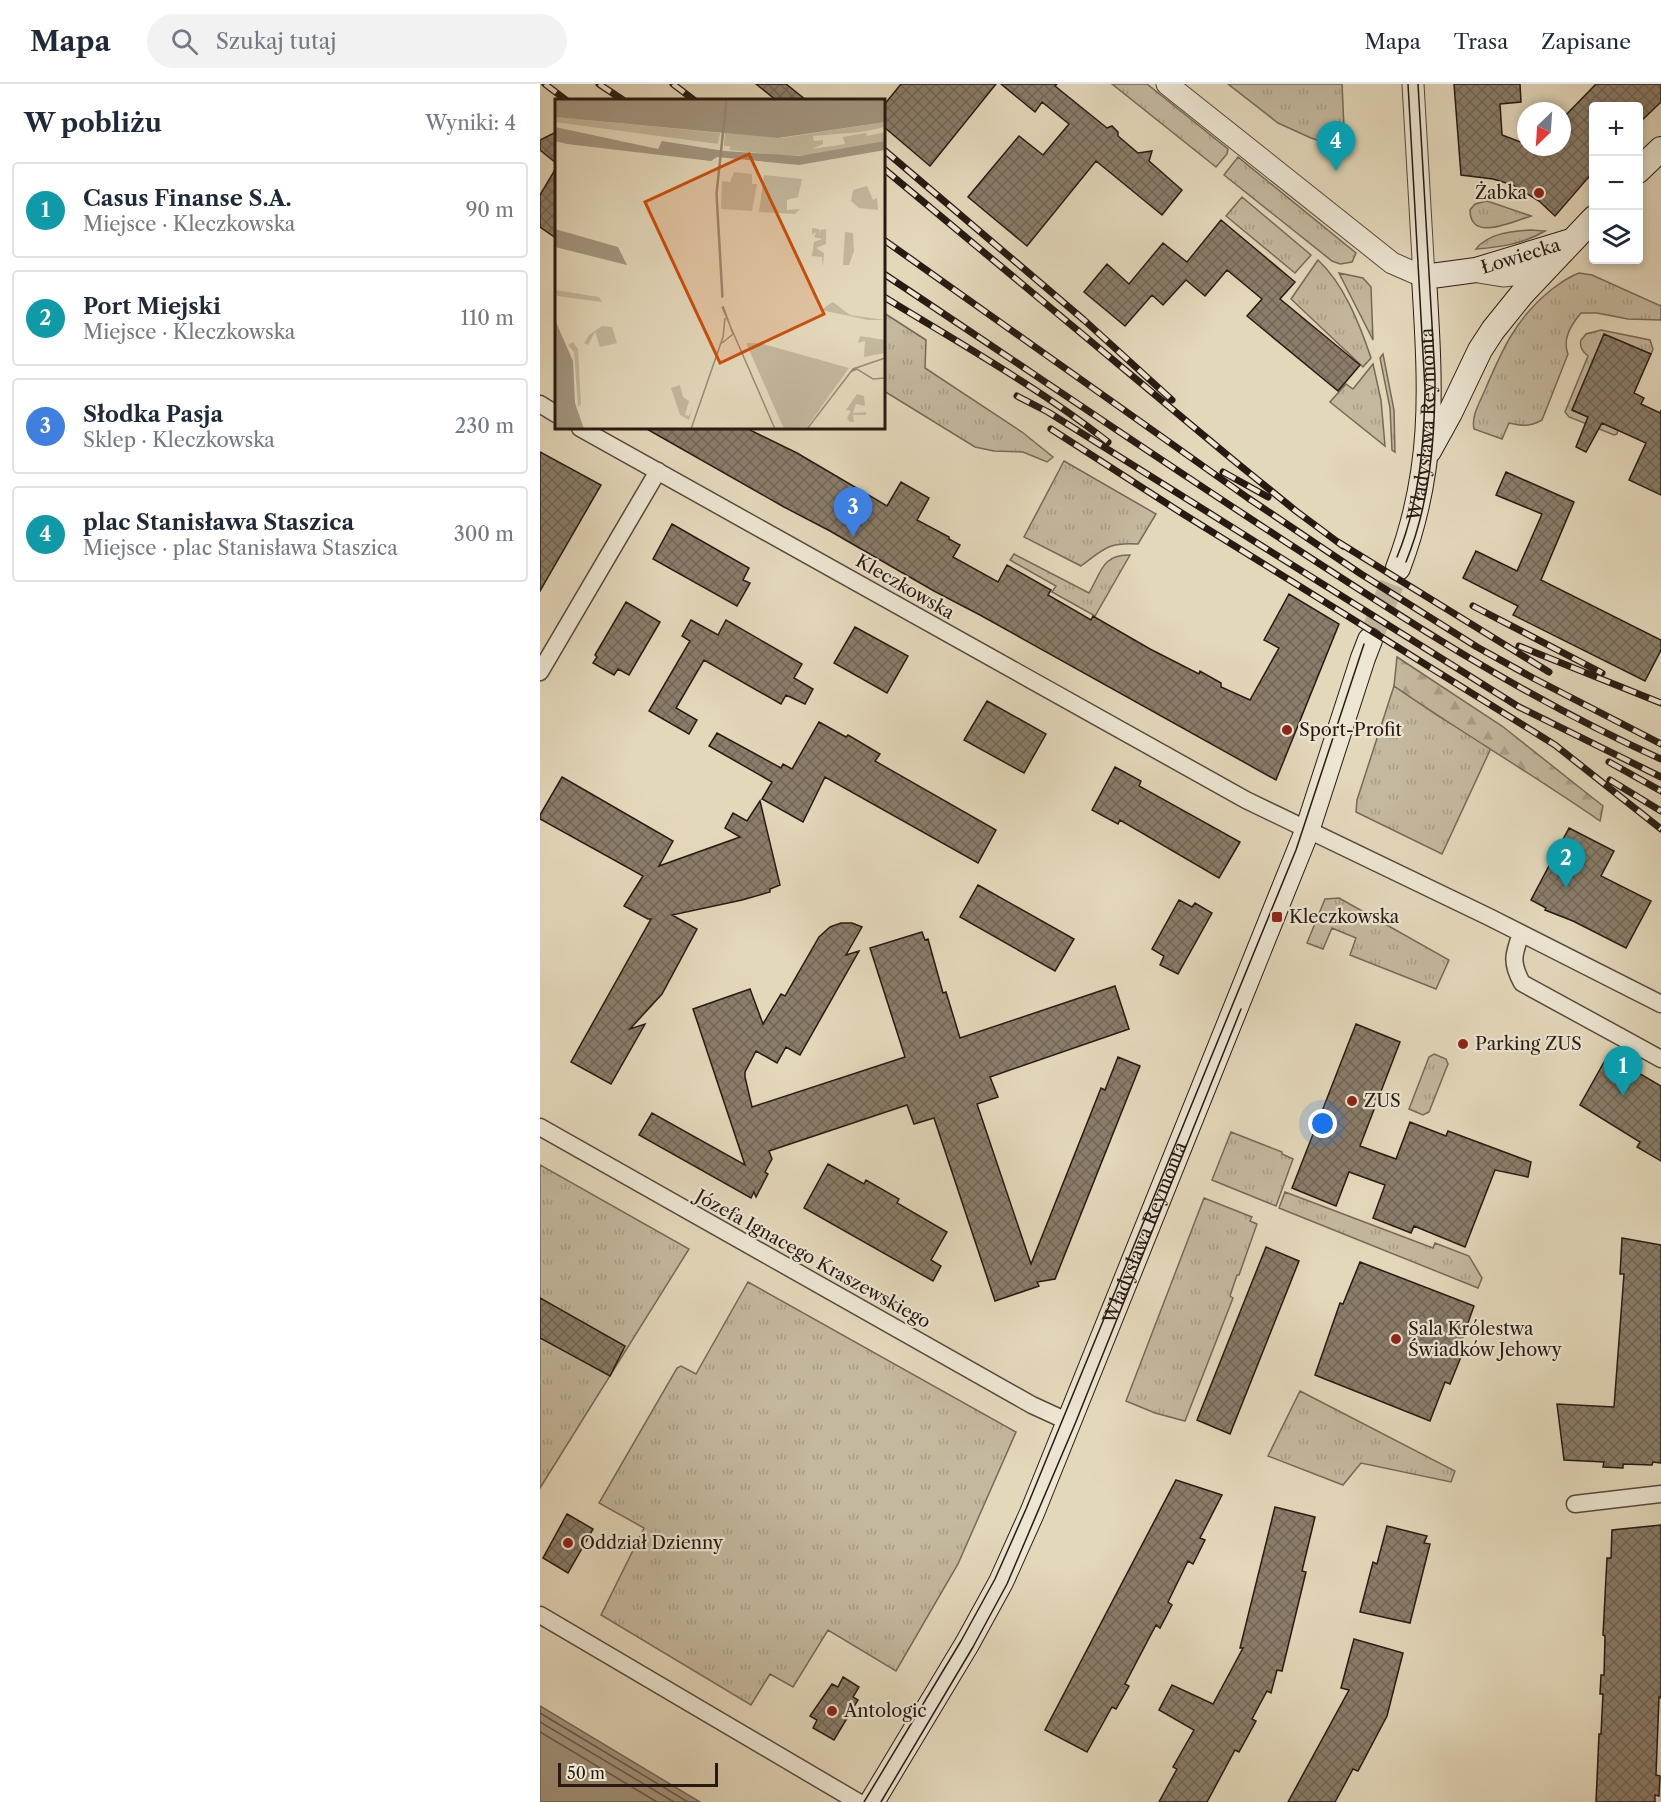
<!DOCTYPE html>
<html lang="pl">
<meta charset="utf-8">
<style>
:root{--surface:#fff;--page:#f2f2f3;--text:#1f2937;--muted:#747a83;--line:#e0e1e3;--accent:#111827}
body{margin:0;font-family:"Libre Caslon Text",serif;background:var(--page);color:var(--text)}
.controls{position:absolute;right:18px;top:18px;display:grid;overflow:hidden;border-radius:6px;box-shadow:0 3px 9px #0003}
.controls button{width:54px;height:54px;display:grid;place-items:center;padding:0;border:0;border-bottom:2px solid var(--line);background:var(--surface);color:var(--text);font:30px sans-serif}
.compass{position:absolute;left:977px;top:18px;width:54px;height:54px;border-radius:50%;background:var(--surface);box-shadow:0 3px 9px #0003;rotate:205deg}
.scale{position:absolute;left:18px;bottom:15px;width:160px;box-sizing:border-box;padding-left:6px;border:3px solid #281a12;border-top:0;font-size:16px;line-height:21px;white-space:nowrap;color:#281a12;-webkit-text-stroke:4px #ede6d3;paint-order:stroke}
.you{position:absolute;left:783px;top:1040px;width:21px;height:21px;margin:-15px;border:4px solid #fff;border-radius:50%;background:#1a73e8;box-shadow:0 0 0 9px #1a73e833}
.badge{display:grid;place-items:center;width:39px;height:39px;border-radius:50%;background:var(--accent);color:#fff;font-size:20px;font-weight:700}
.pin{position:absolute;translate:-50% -50px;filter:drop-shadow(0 2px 3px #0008)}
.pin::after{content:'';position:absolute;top:32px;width:21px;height:18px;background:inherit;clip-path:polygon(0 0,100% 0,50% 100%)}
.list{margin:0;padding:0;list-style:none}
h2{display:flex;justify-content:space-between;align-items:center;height:78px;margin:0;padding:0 24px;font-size:26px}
h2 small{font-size:20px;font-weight:400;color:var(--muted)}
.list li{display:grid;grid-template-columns:39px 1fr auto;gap:18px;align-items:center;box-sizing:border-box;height:96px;margin:0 12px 12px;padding:0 12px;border:2px solid var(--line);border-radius:6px}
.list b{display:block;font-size:22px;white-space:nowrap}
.list p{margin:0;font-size:20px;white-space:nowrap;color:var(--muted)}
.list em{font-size:20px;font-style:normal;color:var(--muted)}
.icon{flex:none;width:33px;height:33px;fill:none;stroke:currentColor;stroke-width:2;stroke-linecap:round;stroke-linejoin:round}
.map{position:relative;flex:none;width:1121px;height:1718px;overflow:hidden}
header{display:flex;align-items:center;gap:36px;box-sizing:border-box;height:84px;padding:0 30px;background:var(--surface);border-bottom:2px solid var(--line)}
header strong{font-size:28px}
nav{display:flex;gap:33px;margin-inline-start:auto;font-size:21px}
.search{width:420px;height:54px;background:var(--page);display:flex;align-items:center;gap:15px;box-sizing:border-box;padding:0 21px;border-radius:33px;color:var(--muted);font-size:22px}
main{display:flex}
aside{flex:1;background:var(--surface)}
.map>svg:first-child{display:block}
.grass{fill:url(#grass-tufts);stroke:#766958;stroke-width:1.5}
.forest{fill:url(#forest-firs);stroke:#766958;stroke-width:1.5}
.water{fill:#a49782;stroke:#726555;stroke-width:1.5}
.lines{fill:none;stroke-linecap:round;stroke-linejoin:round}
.shore{stroke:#66584a;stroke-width:1.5}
.building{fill:url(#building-cross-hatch);stroke:#281a12;stroke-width:1.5}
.secondary-tunnel{stroke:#beb299;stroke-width:24;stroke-dasharray:24 12;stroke-linecap:butt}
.minor-casing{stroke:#574a3c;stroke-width:19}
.tertiary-casing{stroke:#574a3c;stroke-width:23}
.secondary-casing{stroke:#281a12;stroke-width:26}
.minor{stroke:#ede6d3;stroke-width:16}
.tertiary{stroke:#ede6d3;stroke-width:21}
.secondary{stroke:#ede6d3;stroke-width:24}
.tram{stroke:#281a12;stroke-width:1.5}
.rail-casing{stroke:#281a12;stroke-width:7}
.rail{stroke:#ede6d3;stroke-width:4.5;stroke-dasharray:14;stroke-linecap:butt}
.poi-dot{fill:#8f2418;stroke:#ede6d3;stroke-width:2}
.labels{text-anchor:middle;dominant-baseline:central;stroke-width:4.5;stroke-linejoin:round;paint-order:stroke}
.poi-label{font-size:18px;fill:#281a12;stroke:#ede6d3;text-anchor:start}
.street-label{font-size:18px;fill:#281a12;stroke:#ede6d3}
.inset-road{fill:none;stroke:#998c77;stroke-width:1.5}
.view{fill:#cb500d;fill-opacity:0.15;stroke:#cb500d;stroke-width:3}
.inset-edge{fill:none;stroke:#281a12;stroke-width:3}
</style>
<header>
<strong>Mapa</strong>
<div class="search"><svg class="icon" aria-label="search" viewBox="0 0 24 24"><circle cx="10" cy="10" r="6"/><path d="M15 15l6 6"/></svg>Szukaj tutaj</div>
<nav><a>Mapa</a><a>Trasa</a><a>Zapisane</a></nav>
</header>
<main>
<aside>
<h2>W pobliżu<small>Wyniki: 4</small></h2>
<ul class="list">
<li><span class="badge" style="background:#0f9aa8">1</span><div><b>Casus Finanse S.A.</b><p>Miejsce · Kleczkowska</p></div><em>90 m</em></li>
<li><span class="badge" style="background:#0f9aa8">2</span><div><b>Port Miejski</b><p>Miejsce · Kleczkowska</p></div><em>110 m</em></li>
<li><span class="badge" style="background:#3f7fe0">3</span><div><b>Słodka Pasja</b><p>Sklep · Kleczkowska</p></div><em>230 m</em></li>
<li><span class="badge" style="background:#0f9aa8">4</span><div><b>plac Stanisława Staszica</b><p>Miejsce · plac Stanisława Staszica</p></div><em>300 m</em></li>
</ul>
</aside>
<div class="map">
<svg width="1121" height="1718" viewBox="0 0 1121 1718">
<defs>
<pattern id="grass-tufts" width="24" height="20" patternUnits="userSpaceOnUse" patternTransform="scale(1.5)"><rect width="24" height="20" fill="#c4b89e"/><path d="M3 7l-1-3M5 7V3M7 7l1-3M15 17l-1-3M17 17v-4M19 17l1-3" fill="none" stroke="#a89e87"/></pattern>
<pattern id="forest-firs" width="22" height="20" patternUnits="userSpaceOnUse" patternTransform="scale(1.5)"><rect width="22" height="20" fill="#c4b89e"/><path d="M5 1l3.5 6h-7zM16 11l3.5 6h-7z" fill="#a89e87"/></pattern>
<pattern id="building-cross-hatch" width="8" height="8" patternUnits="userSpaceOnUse" patternTransform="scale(1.5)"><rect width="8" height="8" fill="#8a7d6a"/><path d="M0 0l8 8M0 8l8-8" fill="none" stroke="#716656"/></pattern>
</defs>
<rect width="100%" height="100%" fill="#e4d8bb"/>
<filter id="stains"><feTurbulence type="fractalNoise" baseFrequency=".00333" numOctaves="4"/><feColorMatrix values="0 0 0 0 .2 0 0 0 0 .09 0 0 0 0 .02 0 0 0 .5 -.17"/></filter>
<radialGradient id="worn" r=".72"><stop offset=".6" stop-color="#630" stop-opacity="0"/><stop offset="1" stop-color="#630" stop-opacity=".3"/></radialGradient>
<path class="grass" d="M572,0H607L688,65L687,70L676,83Z
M688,0H802L805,65L771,54L738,39Z
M698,73L816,169L812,178L800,180L792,177L684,91Z
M702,113L771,171L755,189L686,132Z
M947,117L991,132C974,137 930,159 930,126L935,120Z
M991,146L1005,147C983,160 961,163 936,165C948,149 973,147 991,146Z
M778,176C804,200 820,241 831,274L823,283L751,215Z
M799,189L823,194L831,203L833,256Z
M1039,189L1052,191L1121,222V236L1088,235L1057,229H1041C1031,241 1022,255 1028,270L1002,336C990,343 982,342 969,339L962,355L934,345C931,332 940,318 945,306C962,266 976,234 1011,206C1020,199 1028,193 1039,189Z
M344,229L386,256L385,284L482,348L513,373L507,378L483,368L454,367L435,363L344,307Z
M1061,246L1110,256L1113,265L1111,270L1064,251L1032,326L1048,333L1047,336L1062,339L1078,346L1077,350L1074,351L1029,333L1025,328L1048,272C1043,268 1039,263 1041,256L1046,250Z
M843,270L854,326L855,368L852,366L850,324L840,274Z
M833,280L841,316L845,362L790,318L806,300L813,305Z
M524,377L616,430L598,460C568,458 564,465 541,482L484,453Z
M474,470L549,509C561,489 562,470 590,471L555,532L512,508L516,502L470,476Z
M854,602L897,631L951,664L902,770L816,728L817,716Z
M799,814L909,876L896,905L810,871L816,854L792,844L783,865L767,859L785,815Z
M894,970L906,975L908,980L889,1028L883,1031L869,1025L889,973Z
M691,1048L742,1068V1070L753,1075L736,1122L672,1096Z
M0,1081L149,1165L0,1404Z
M745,1108L893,1164L895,1159L929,1172L942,1194L938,1204L739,1124Z
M664,1114L712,1133L710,1137L717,1140L699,1191H697L690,1212L693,1214L645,1337L615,1329L586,1317Z
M208,1198L476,1348L418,1480L356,1587L288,1546L253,1603L230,1590L211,1621L61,1531L104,1444L59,1419L137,1284L141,1282L156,1290Z
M760,1307L915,1387L911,1398L821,1379L803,1401L728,1372Z"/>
<path class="forest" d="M857,573L962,642L1063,722L1060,737C992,690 921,648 854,602Z"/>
<path class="water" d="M0,1622L160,1718H0Z"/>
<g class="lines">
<path class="shore" d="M0,1629L148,1718
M0,1638L134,1718
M0,1648L117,1718"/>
</g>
<path class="building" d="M216,0H246L266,16H236Z
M361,0H456L390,82L344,43V21Z
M461,0H517L515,2L567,44L572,42L578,48V52L598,69L612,67L609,77L642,106L622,131L556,77L487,162L428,113L479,52L503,71L529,40L502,18L495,28Z
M914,0H980L981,18L960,20L962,51L986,60V63H1022V35L1056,0H1121V18L1098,40V22H1053V88L1015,132L999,117L973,101L953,95L921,91Z
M16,48V79L0,66V56Z
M16,84V154L0,143V111Z
M681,136L755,198L740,215L820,281L798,307L707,232L722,215L687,186L665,212L646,196L623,221L612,211L585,242L544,208L567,180L589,200L623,159L647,178Z
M1064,250L1111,270L1094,309L1104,314L1101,320L1120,329L1121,326V411L1089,396L1106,359L1062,339L1046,368L1036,363L1048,333L1032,326Z
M105,344H206L257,369L347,422L361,398L389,414L377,436L409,453V455L420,461L413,473L458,498L467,481L511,506L508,511L551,536L553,532L610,565L659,590L660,587L681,599V603L710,616L739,564L724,556L749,510L799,540L736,696L440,531L394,507L290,447L244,423Z
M0,368L61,401L0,507Z
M966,388L1034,418L1001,496L1121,556V566L1105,597L973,531L978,522L923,494L936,467L977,487L1002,430L956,411Z
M132,440L209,484L203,496L210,499L197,522L113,475Z
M86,518L120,538L89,591L78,585L74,591L53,579L57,573L55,571Z
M151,536L178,551L186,536L262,580L254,594L273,605L265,620L246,611L241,620L164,576L136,624L157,636L149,650L109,627L150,557L142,552Z
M315,543L368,572L347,609L294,579Z
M447,617L506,650L484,689L424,656Z
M279,638L306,653L308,651L340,670L335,677L456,746L438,779L285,693L263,738L222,715L232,698L169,662L177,649L241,684L243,680L252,685Z
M575,683L601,697L599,702L700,758L679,794L580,736L578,740L552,726Z
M22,693L133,757L119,782L200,753L185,744L193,729L207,737L220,717L240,801L230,805V808L202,816L132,831L157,845L122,910L90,945L105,940L71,1000L31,978L111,835H108L84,822L103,792L0,735V731Z
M1029,744L1074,767L1061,792L1111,817L1086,864L1033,837L1005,826L1006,824L991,816Z
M438,801L534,855L515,887L420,833Z
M639,816L652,823L655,819L672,829L638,890L620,881L624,872L612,865Z
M301,839H312L322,843L306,871L319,867L260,971L246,963L237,979L216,967L205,988V993L212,1023L365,973L330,864L382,848L385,856L388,855L403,909L406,908L420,954L575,902L589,945L450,993L458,1013L437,1020L491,1180L561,1004L565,1006L578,973L600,982L515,1195L497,1198L499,1202L455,1217L394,1034L374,1040L367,1021L229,1067L232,1075L225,1088L228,1090L216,1113L214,1108L211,1114L99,1051L112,1029L205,1081L153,925L210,905L223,940L241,910L245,912L279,853L290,843Z
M816,940L860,958L820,1062L856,1075L870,1038L906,1052L908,1047L991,1078L988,1093L955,1086L925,1163L874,1142L871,1149L833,1134L845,1101L809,1088L796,1122L752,1104Z
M1068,971L1121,1002V1077L1097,1063L1100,1058L1040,1021Z
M288,1080L324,1100L326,1096L359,1115L357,1119L407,1148L391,1176L401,1182L393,1197L264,1124Z
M1082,1154L1121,1161V1379L1113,1378L1112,1381L1083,1380V1384L1063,1383L1064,1378L1024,1376L1017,1320L1074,1323L1084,1190H1080Z
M726,1163L759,1177L690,1350L657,1336Z
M820,1178L934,1222L920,1261L925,1263L910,1300L905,1298L890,1337L775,1291L800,1219L803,1220Z
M0,1214L85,1262L70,1292L0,1254Z
M636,1396L682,1411L660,1454L665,1456L653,1480L648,1477L628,1518L632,1521L620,1544L616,1541L585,1600L589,1602L576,1625L572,1623L547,1668L505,1646Z
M735,1423L775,1433L762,1487L766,1488L742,1587L737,1586L731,1609L727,1607L712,1635L716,1637L699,1668L695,1666L667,1718H619L637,1685L633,1683L654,1646L619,1626L632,1601L673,1620L703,1564H700Z
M27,1430L53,1445L28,1489L3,1474Z
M1121,1441V1614L1119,1613L1116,1691L1120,1692L1119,1712L1115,1711V1718H1056L1059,1650H1061L1063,1610H1060L1061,1591H1064L1065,1552L1063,1551L1067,1474H1071L1072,1446Z
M847,1442L887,1452L884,1459L890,1460L870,1539L820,1528L833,1478L837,1480Z
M814,1555L863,1569L847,1632L818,1687L813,1685L795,1718H748L809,1606L801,1604Z
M303,1593L319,1603L313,1613L318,1616L294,1656L273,1644L277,1636L270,1632L292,1600L298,1603Z"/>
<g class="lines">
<path class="secondary-tunnel" d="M830,556L858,484"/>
<g class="minor-casing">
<path id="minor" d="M0,320L16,330
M40,344L706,716L949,833L1121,920
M0,588L118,387
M981,850C973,871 971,879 982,899L1121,975
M0,1043L492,1321L529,1338
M1035,1420L1121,1410
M0,1531L318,1718"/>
</g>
<g class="tertiary-casing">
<path id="tertiary" d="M627,0L852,179L884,193L873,0
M932,187L963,192L1004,188"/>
</g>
<g class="secondary-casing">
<g id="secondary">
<path d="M1098,87L1121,65"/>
<path d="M889,367L910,329L940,266L953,246L982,210L1054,134"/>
<path id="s1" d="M858,484C897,382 890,299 884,193L936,186L1031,157"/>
<path id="s2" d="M332,1718L427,1560L461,1498L492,1429L767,747L823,574L830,556"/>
</g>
</g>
<use href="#minor" class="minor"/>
<use href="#tertiary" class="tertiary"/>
<use href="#secondary" class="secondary"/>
<path class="tram" d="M857,473C879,420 884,363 885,305L868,0
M866,478C890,419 895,355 895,292L878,0
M324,1718L421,1557L455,1495L486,1425L756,766L824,560
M341,1718L433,1563L467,1500L535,1340L701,925"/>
<g class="rail-casing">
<path id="rail" d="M5,0L26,16
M59,0L83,16
M133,0L154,16
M344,66L544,236L632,316
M344,85L692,375L756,427L803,462
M344,156L708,414L821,490L937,563L993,594L1121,660
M344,190C478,279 611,370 746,458C867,537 989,616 1121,675
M344,213C419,259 498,303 568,358
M477,312L508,328L979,623L1121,693
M511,345L640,428L1015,661L1121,745
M683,388L728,413
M798,458L1009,588
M933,522L1062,589
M979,562L1121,619
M1069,678L1121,707
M1070,696L1121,727"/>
</g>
<use href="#rail" class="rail"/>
</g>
<g class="poi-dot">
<circle cx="999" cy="109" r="6"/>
<circle cx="747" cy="646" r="6"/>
<rect x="731" y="827" width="12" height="12" rx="3"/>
<circle cx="923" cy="960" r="6"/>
<circle cx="812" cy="1017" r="6"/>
<circle cx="856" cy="1255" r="6"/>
<circle cx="28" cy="1459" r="6"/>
<circle cx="292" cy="1627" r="6"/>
</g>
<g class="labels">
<g class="poi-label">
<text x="987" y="109" text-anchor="end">Żabka</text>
<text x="759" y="646">Sport-Profit</text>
<text x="749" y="833">Kleczkowska</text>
<text x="935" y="960">Parking ZUS</text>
<text x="824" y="1017">ZUS</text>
<text x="868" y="1245">Sala Królestwa<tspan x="868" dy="21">Świadków Jehowy</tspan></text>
<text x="40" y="1459">Oddział Dzienny</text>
<text x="304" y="1627">Antologic</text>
</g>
<g class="street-label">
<text stroke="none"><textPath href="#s1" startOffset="394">Łowiecka</textPath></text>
<text stroke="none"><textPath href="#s1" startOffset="147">Władysława Reymonta</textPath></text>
<text transform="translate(365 503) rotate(30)">Kleczkowska</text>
<text stroke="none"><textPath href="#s2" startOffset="633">Władysława Reymonta</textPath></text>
<text transform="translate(273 1175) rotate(29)">Józefa Ignacego Kraszewskiego</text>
</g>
</g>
<g transform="translate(15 15)">
<rect width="330" height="330" fill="#e4d8bb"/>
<path d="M0,18L165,34L163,45L0,23ZM330,23V28L306,33L258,37L259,42L268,41V45L257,50L290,45L288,38L311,34L312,37L330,33V42L259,56L228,57L175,51V47H169L170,34L227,39ZM179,73L197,75V85H202L197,112L166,110L167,82L175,83ZM209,76L247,80L243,98L232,101V111L245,110L240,115L204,113ZM312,87L318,101L322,99L323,111L304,109L296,102L298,91ZM257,129L264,130L265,137V131L271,130V145L261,149L269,154L268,168L267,158L257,157L259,143L267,140L259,138L261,133L257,136ZM290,133L298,134L299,152L294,166H288ZM0,191L44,198L47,203L2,197ZM278,203L295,216L330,221H313L266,211ZM47,227L57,228L62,244L45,248L40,233L33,246L29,244L34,236ZM305,237L330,241V254L309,258L310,242L303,244ZM18,243L23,250L26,305L23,308L19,253L13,246ZM191,244H204L294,269L252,328L229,330ZM125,286L128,298L134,302L130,316L134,317L138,307L134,321L125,316L116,289ZM302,295L309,297L310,307L301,305L298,314L311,313V316H298L299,323H295L292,319L296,312L291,311Z" fill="#c4b89e"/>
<path d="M0,0H330V23L223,39L0,18ZM0,28L103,50L107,42L169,52L244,57L330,42V51L244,66L162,58L156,62L12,45L0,42ZM0,130L63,148L72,166L0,148ZM0,221L18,262L20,304L29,330H0Z" fill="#a49782"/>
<path class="inset-road" d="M168,198L162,95L172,0M167,199L161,95L171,0M167,208L220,330M167,244L178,235L168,207M295,273L302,270L318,280L330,279M136,330L168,238L170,219M252,330L298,270L330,259"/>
<path class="view" d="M194,55L269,215L165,264L90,103Z"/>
<rect width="330" height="330" class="inset-edge"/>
</g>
<rect width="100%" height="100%" filter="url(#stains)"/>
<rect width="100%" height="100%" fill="url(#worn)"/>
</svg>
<div class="controls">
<button>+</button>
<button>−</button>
<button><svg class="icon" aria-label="layers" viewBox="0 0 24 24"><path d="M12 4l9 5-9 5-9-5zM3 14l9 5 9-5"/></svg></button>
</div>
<svg class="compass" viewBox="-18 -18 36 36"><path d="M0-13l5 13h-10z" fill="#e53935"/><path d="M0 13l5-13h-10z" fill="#747a83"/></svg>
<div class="scale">50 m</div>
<div class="you"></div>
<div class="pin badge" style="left:1083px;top:1012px;background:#0f9aa8">1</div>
<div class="pin badge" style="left:1026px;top:804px;background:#0f9aa8">2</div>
<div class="pin badge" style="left:313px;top:453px;background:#3f7fe0">3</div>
<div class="pin badge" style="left:796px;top:87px;background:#0f9aa8">4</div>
</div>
</main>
